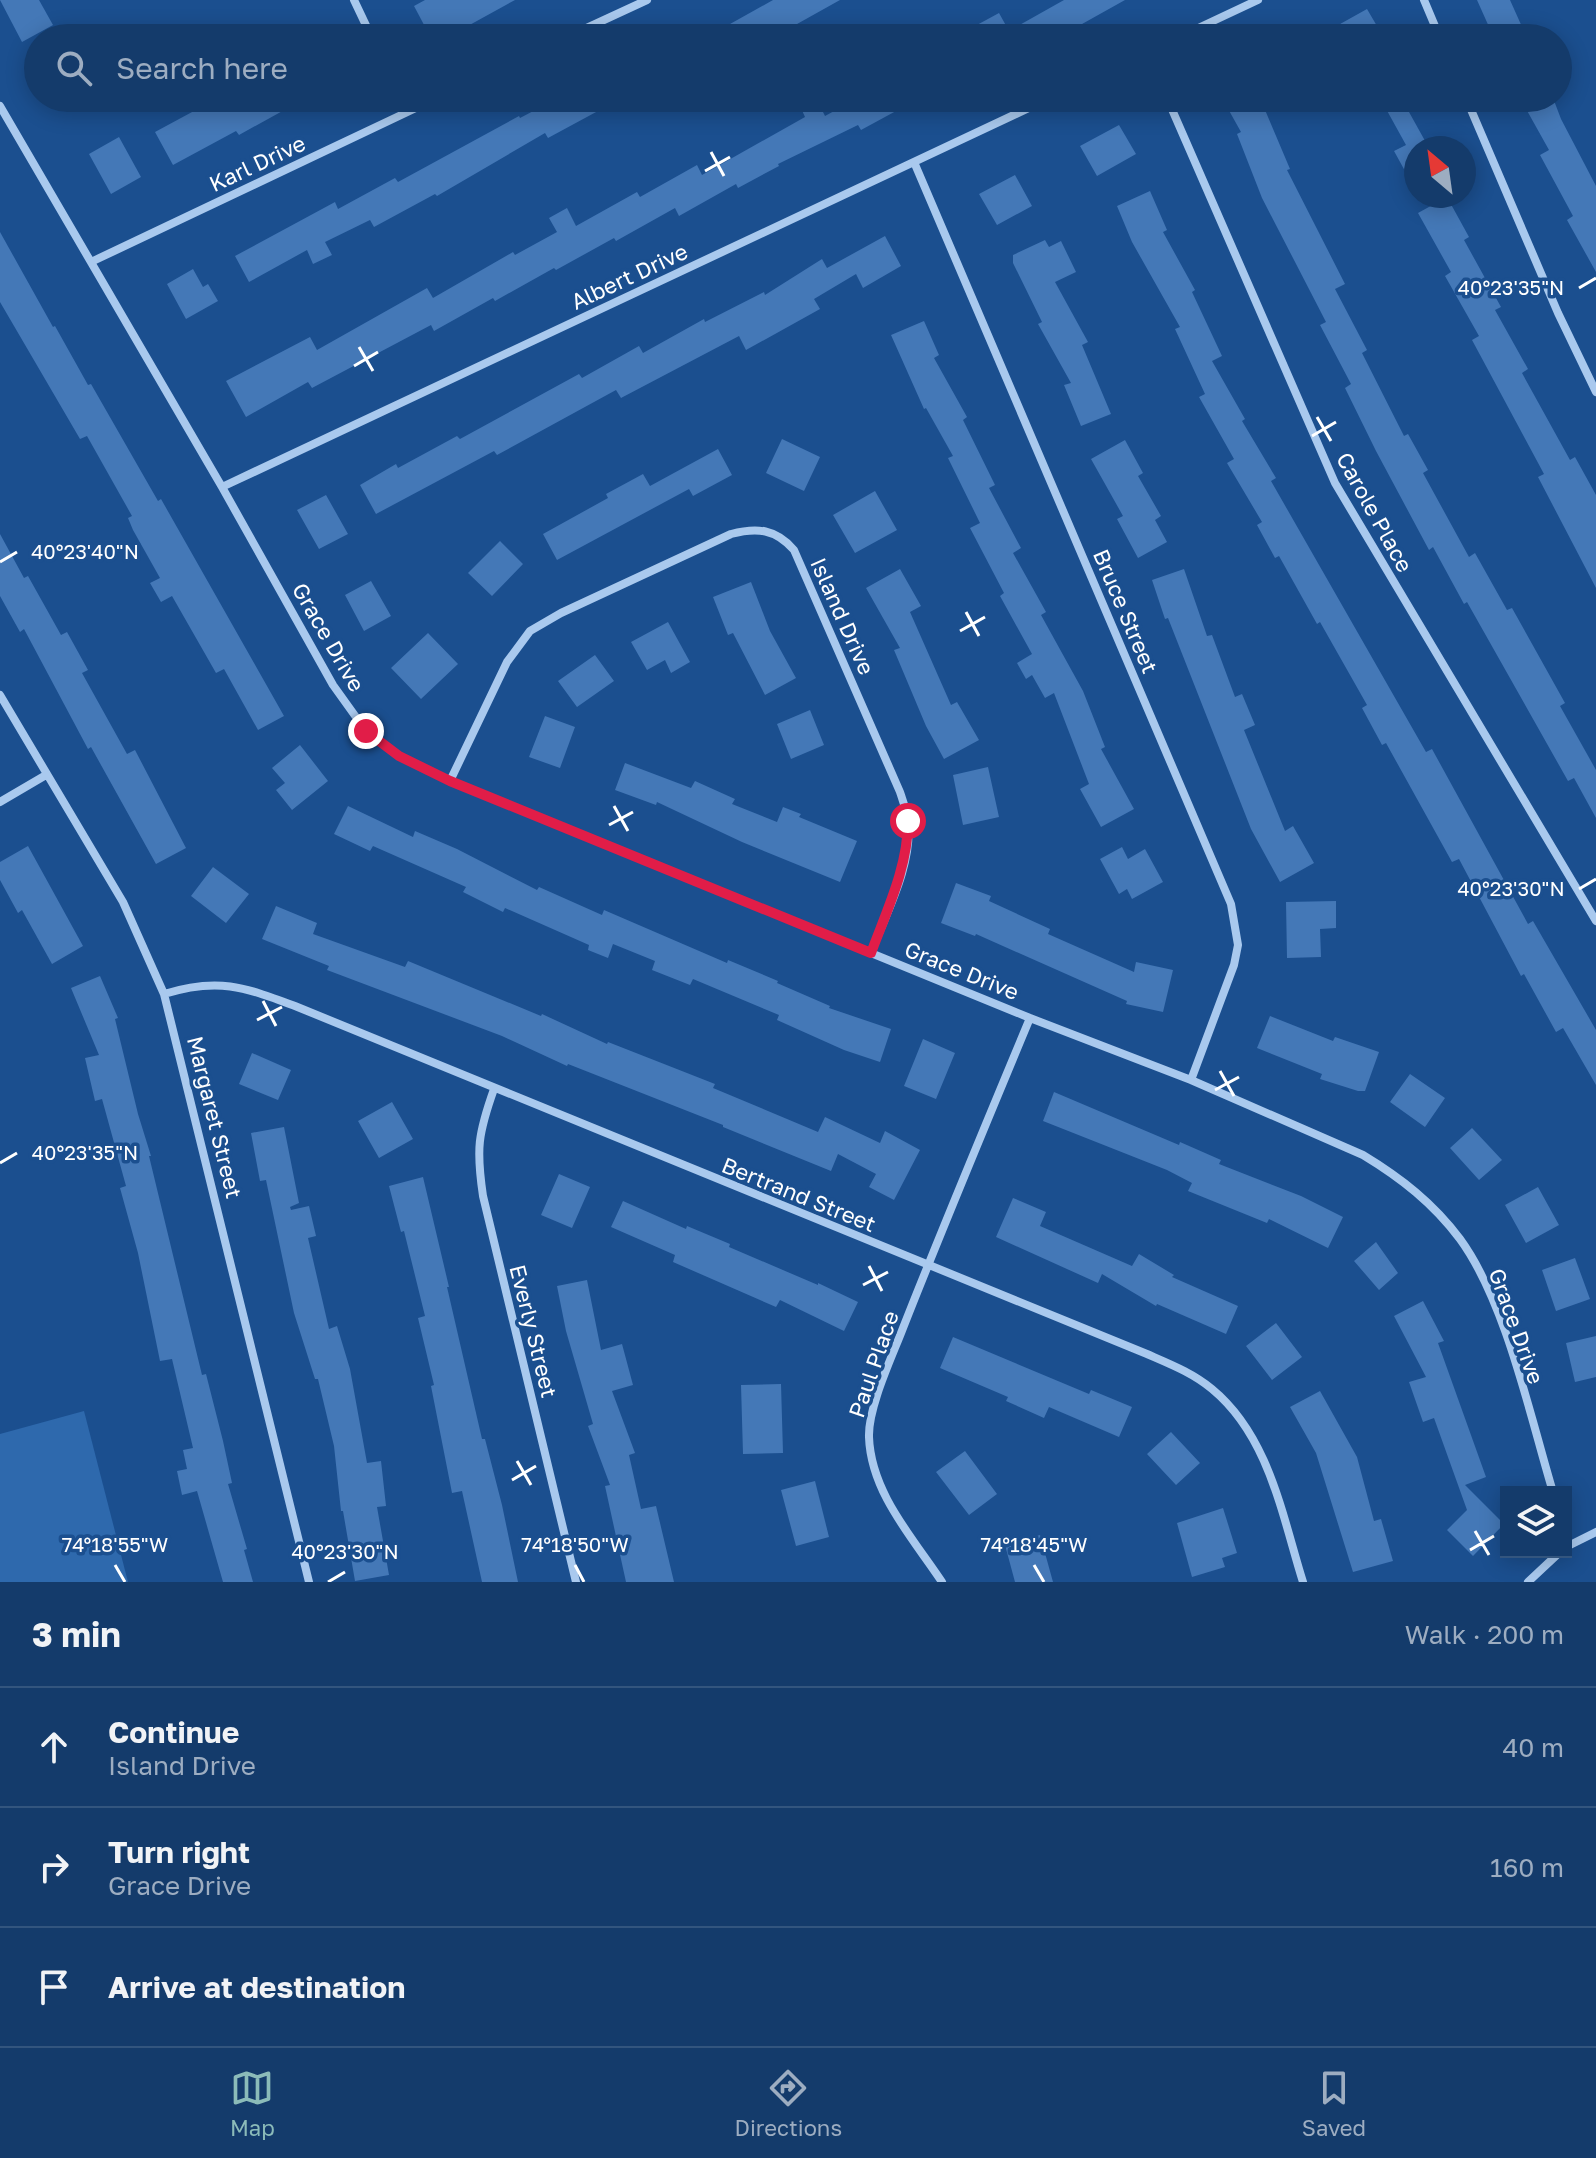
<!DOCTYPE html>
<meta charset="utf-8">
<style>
:root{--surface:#143b6b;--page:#1d4271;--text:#f1f3f6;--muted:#9dadc1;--line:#33557e;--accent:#8bbbb9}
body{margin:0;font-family:"Golos Text",sans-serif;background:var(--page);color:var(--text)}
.controls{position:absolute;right:24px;bottom:24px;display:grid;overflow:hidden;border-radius:0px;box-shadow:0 4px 20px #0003}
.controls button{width:72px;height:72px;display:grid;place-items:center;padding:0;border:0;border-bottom:2px solid var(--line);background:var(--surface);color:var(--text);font:40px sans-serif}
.compass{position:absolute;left:1404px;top:136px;width:72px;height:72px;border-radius:50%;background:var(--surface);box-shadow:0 4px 20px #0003;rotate:331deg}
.stop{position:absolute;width:24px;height:24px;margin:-18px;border:6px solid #e11d48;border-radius:50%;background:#fff}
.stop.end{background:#e11d48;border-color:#fff;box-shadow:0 2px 8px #0008}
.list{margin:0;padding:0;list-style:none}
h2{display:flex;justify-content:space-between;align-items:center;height:104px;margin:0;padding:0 32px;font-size:34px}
h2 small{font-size:26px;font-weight:400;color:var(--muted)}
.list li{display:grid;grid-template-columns:52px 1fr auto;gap:24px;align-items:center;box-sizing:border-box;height:120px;padding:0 32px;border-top:2px solid var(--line)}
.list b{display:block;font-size:30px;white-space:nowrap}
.list p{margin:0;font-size:26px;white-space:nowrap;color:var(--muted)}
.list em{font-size:26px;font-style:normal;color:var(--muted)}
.icon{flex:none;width:44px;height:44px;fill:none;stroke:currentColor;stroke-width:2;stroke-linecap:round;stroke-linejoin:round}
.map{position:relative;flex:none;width:1596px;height:1582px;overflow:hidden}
.search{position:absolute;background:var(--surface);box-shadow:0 4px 20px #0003;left:24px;right:24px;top:24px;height:88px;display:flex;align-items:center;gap:20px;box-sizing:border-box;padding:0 28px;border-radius:44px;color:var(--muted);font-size:30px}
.sheet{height:464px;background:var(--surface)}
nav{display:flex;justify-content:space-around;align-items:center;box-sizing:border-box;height:112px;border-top:2px solid var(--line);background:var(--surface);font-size:22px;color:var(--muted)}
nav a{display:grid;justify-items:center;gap:4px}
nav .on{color:var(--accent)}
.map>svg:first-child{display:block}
.green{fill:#2e69ad}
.building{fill:#4478b7}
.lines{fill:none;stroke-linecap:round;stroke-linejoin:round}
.street{stroke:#a9c9ee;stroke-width:8}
.route{stroke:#e11d48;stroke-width:10}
.ticks{fill:none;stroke:#fff;stroke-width:3}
.labels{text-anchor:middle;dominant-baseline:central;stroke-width:7;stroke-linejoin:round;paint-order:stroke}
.street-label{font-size:22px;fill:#fff;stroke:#1b4f8f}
.ticks-label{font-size:20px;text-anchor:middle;fill:#fff;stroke:#1b4f8f;stroke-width:7;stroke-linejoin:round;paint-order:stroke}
</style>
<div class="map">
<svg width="1596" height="1582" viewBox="0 0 1596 1582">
<rect width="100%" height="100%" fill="#1b4f8f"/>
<path class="green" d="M84,1411L128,1582H0V1434Z"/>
<path class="building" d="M0,0H39L53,25L22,42Z
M425,0H515L446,38H431L414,6Z
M773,0H840L772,38H705Z
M1064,0H1125L1057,38H953L999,13L1009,31Z
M1477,0H1510L1527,38H1494Z
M1367,9L1384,38H1315Z
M218,98H306L239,135L236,131L173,165L155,132Z
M558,98H622L548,138L545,133L437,196L435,194L374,227L370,220L325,242L332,255L313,264L307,250L249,282L235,256L335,202L338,209L395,178L398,182L519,116L520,118Z
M816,98L825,116L858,98H920L861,130L858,125L778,164L779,166L738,188L736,184L679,216L675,208L616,241L614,238L556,270L554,268L495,301L493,298L434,331L431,325L312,388L308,382L246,417L226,381L310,337L317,350L427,288L433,298L513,252L515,255L557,232L549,218L567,208L576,226L637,192L640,197L697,165L702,175L805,117L800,106Z
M1222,98H1260L1290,169L1287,170L1345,284L1335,289L1367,350L1362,353L1404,436L1408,434L1428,470L1423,473L1469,557L1475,553L1507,610L1512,608L1565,703L1560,706L1596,770V818L1574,778L1568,781L1467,602L1464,604L1433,547L1429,550L1376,451L1345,388L1351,384L1320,325L1326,322L1262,198L1237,134L1241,132Z
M1380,98H1435L1409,112L1429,148H1416V191L1394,151L1406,145Z
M1520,98H1553L1561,119L1596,186V272L1567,220L1573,216L1540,155L1549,150Z
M1119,125L1136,154L1097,176L1080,146Z
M119,137L141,177L111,194L89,154Z
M1015,175L1032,206L997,225L979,194Z
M1150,191L1167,230L1163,232L1195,290L1192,292L1222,356L1212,361L1245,419L1242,421L1276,478L1271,481L1426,752L1432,749L1528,924L1533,921L1596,1030V1085L1563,1028L1556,1032L1524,974L1521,976L1459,859L1452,862L1386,743L1382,745L1362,708L1367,705L1320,622L1317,624L1279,556L1275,558L1257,525L1262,522L1227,463L1234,459L1199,397L1205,394L1175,329L1180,327L1132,242L1117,206Z
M1447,197L1469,237L1464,240L1501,307L1495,310L1528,369L1522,373L1570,460L1575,457L1596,495V588L1538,477L1544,474L1472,340L1479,336L1445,276L1451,272L1418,213Z
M0,232L53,327L55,326L88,385L91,384L158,501L161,499L284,716L258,730L224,669L216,673L172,596L161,602L150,583L160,578L133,530L128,518L132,516L87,436L80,439L0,302Z
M885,236L901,266L863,288L856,274L814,299L820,309L746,350L739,336L621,398L616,390L497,455L494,451L376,514L360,485L396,464L398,468L457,436L460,439L579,374L582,378L639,346L643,353L704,319L705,322L764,292L765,295L822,259L827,268Z
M1045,240L1049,247L1061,241L1076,272L1055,282L1088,342L1082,345L1111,414L1081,426L1064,385L1071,383L1038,324L1042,322L1013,263V255Z
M193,269L203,287L208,284L218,301L186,319L167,284Z
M924,321L939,355L934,358L967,417L963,420L995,485L989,488L1021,548L1013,553L1046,612L1041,615L1083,691L1105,747L1101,749L1134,809L1101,827L1080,789L1089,784L1054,693L1045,698L1032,675L1026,679L1017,663L1032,654L1000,596L1004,593L970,528L980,523L948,458L953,456L926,408L924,409L891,335Z
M782,439L820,457L804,491L766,473Z
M1125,440L1143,473L1138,476L1161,516L1155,520L1167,542L1138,558L1117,519L1123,516L1091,459Z
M718,449L732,475L693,496L689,489L557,560L543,534L608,498L606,494L643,474L650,486Z
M875,491L897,530L855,553L833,515Z
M326,495L348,534L319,549L297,510Z
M0,534L24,578L28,576L61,635L67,632L88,670L82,673L127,754L135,750L186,848L156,864L91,747L88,749L24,629L20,632L0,596Z
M500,541L523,564L492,596L468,573Z
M900,569L921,606L910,612L951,705L957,702L979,740L944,759L926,726L894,650L900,648L866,588Z
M1184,569L1207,636L1212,635L1235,697L1242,694L1255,725L1244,730L1285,831L1293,826L1314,863L1280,882L1251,829L1168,618L1165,619L1152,580Z
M371,581L391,616L364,631L345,595Z
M751,582L770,631L796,678L765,695L733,633L728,635L713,597Z
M668,622L690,662L671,673L665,660L647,670L631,642Z
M428,633L458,664L421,699L391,668Z
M595,655L614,681L577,707L558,681Z
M810,710L824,745L791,759L777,724Z
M545,716L575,727L560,768L529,757Z
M300,745L328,781L292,810L276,790L285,783L272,768Z
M625,763L691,788L695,781L735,799L732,804L777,822L783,807L801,814L799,817L857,841L840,882L742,842L657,802L656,805L615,790Z
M988,767L999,817L963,825L953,775Z
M348,806L413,837L415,831L457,849L537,890L539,887L602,915L604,910L727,963L728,960L778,981L777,983L830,1006L829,1008L891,1029L880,1062L844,1050L777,1020L779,1015L693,979L690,985L652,970L655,961L613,944L608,958L588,950L589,945L505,908L503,912L463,892L466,887L373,846L370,851L334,834Z
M28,846L83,946L52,964L22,910L18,913L0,880V862Z
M1122,847L1128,859L1145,849L1163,882L1132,899L1127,889L1119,894L1100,859Z
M213,867L249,894L226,923L191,896Z
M956,883L991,896L989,901L1050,929L1048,934L1134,972L1136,962L1173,970L1163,1012L1126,1004L1127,1001L976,934L975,936L941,923Z
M1336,901V928L1320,929L1321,957L1287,958L1286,902Z
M276,906L317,923L313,934L405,967L408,961L541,1016L542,1014L607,1044L608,1042L715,1084L713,1088L818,1132L825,1117L880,1143L885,1131L920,1150L894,1200L869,1187L876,1174L838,1154L831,1171L723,1127V1125L568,1064L567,1066L502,1036L327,970L329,966L262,939Z
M100,976L118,1018L115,1019L138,1114L151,1156H149L202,1375L206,1374L223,1441L232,1483L228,1484L247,1549L244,1550L253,1582H223L197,1491L182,1495L177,1471L187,1469L183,1450L193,1448L172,1359L160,1361L138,1253L120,1188L126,1186L102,1099L95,1101L85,1058L99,1055L71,988Z
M1270,1016L1333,1041L1335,1037L1379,1052L1365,1091H1358L1320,1079L1322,1074L1257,1048Z
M923,1039L955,1053L936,1099L904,1086Z
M252,1053L291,1070L278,1100L239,1084Z
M1410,1074L1445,1098L1425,1127L1390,1102Z
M1054,1092L1179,1145L1180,1142L1221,1160L1219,1164L1301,1196L1343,1217L1328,1248L1269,1219L1267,1223L1188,1191L1192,1183L1167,1170L1043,1121Z
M392,1102L413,1139L379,1158L358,1121Z
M284,1127L299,1203L290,1207L291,1210L309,1206L316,1236L308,1238L329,1329L337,1326L350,1369L367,1463L381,1461L386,1506L377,1507L389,1575L355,1581L343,1511H341L334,1446L318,1379H315L294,1313L266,1180L260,1181L251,1133Z
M1472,1128L1502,1160L1479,1180L1450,1148Z
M559,1174L590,1187L572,1228L541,1215Z
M423,1177L449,1287H447L482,1439H485L502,1505L518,1582H482L462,1491L452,1493L431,1386L434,1385L418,1318L425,1316L404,1231L401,1232L389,1186Z
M1538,1187L1559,1225L1526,1243L1505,1205Z
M1013,1198L1046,1212L1040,1226L1132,1266L1139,1254L1174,1275L1172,1277L1238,1306L1226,1334L1157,1304L1156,1306L1102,1274L1098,1283L996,1237Z
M623,1201L686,1229L687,1226L730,1244L729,1247L818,1285V1283L858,1302L844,1331L780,1300L776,1307L673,1262L675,1255L611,1227Z
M1376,1242L1398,1273L1379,1290L1354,1261Z
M1575,1258L1590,1299L1556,1311L1542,1270Z
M587,1280L601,1350L622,1344L633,1385L612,1391L635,1453L629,1455L641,1509L656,1506L674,1582H626L605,1486L610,1485L588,1426L593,1424L566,1331L557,1286Z
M1423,1301L1444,1341L1438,1343L1486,1477L1465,1485L1504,1524L1473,1556L1447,1530L1467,1510L1434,1418L1423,1422L1409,1382L1426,1377L1394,1316Z
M1276,1323L1302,1357L1272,1380L1246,1346Z
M1596,1336V1377L1575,1382L1566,1343Z
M953,1337L1089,1394L1091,1390L1132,1407L1119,1437L1049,1407L1044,1418L1006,1401L1008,1397L940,1368Z
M781,1384L783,1453L743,1454L741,1385Z
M1320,1391L1357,1457L1374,1521L1381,1519L1393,1561L1353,1572L1316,1453L1290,1407Z
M1171,1432L1200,1463L1176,1485L1147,1454Z
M965,1451L997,1494L969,1515L936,1472Z
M815,1481L829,1537L796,1546L781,1490Z
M1223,1508L1237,1553L1222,1558L1225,1567L1192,1577L1177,1523Z
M1040,1535L1053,1582H1015L1005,1545Z"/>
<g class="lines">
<path class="street" d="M354,0L372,38
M1424,0L1440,38
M565,38L647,0
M1177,38L1258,0
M400,98L407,112
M1167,98L1335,483L1596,921
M1466,98L1558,313L1596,392
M0,106L222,487L333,685L366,731L399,756L450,781L1030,1018L1191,1080L1363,1155C1401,1178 1433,1203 1460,1239C1506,1302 1530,1416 1553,1492
M914,162L1231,904L1238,945L1234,965L1191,1080
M91,262L437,98
M222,487L1050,98
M0,695L123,902L164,994L309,1582
M450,781L507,662L530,631L561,613L731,534C757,527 776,529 794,550L900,792C903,801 907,812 908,822C913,865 886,913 871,953
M0,802L46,775
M164,994C218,977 244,987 295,1006L1147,1354C1170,1364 1193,1373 1212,1389C1269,1436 1282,1515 1303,1582
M494,1089C478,1134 476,1149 483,1196L576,1582
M1566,1547L1596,1532
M942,1582C913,1538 871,1493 869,1437C868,1407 892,1357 903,1328C944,1224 987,1121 1030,1018
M1528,1582L1560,1552"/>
</g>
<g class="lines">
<path class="route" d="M366,731L399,756L450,781L871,953C887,910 908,867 908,821"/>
</g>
<path class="ticks" d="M711,152L724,176M705,171L730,157M1579,288L1596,278M359,347L373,371M354,366L378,352M1317,417L1331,441M1312,436L1336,422M0,562L17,552M966,612L979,636M960,631L985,617M614,806L628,831M609,825L633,812M1579,889L1596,879M263,1001L276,1026M257,1020L282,1007M1220,1071L1234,1096M1215,1090L1239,1077M0,1163L17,1153M869,1266L882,1291M863,1285L888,1272M517,1461L531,1485M512,1480L536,1466M1475,1531L1489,1555M1470,1550L1494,1536M115,1565L125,1582M575,1565L584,1582M1034,1565L1044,1582M328,1582L345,1572"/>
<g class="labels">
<g class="street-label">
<text transform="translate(257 163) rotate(-25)">Karl Drive</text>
<text transform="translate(629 276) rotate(-25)">Albert Drive</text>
<text transform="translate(1375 512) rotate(61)">Carole Place</text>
<text transform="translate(1126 611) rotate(67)">Bruce Street</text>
<text transform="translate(843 616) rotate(66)">Island Drive</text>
<text transform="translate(329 637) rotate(60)">Grace Drive</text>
<text transform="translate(962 970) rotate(22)">Grace Drive</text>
<text transform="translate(215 1117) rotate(76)">Margaret Street</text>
<text transform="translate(799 1194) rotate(22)">Bertrand Street</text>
<text transform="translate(1517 1326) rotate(70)">Grace Drive</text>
<text transform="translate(534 1331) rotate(76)">Everly Street</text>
<text transform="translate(873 1364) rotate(-71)">Paul Place</text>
</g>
</g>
<g class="ticks-label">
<text x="1511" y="295">40°23'35"N</text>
<text x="85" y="559">40°23'40"N</text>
<text x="1511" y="896">40°23'30"N</text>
<text x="85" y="1160">40°23'35"N</text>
<text x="115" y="1552">74°18'55"W</text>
<text x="575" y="1552">74°18'50"W</text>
<text x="1034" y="1552">74°18'45"W</text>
<text x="345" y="1559">40°23'30"N</text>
</g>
</svg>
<div class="controls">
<button><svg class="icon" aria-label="layers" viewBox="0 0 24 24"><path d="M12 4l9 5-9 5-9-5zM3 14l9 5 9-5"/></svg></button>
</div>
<svg class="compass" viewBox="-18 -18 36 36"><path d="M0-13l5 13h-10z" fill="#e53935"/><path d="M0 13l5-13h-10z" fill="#9dadc1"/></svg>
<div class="stop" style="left:908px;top:821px"></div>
<div class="stop end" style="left:366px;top:731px"></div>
<div class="search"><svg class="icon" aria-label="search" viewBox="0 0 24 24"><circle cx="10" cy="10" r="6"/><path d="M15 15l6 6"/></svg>Search here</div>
</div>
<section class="sheet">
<h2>3 min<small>Walk · 200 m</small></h2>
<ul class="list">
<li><svg class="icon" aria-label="ahead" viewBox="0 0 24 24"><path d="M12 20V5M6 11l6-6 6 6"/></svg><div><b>Continue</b><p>Island Drive</p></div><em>40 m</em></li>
<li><svg class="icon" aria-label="right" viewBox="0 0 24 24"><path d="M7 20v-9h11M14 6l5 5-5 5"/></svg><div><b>Turn right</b><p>Grace Drive</p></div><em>160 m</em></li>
<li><svg class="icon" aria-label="arrive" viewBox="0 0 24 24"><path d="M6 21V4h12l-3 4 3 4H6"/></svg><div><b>Arrive at destination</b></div></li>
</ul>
</section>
<nav>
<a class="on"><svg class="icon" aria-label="map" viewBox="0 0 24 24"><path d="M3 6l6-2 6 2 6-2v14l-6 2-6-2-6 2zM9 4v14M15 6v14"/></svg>Map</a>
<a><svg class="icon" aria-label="directions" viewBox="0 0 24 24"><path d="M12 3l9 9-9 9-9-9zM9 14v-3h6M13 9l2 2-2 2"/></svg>Directions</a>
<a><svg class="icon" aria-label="saved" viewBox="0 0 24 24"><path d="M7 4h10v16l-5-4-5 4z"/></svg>Saved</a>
</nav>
